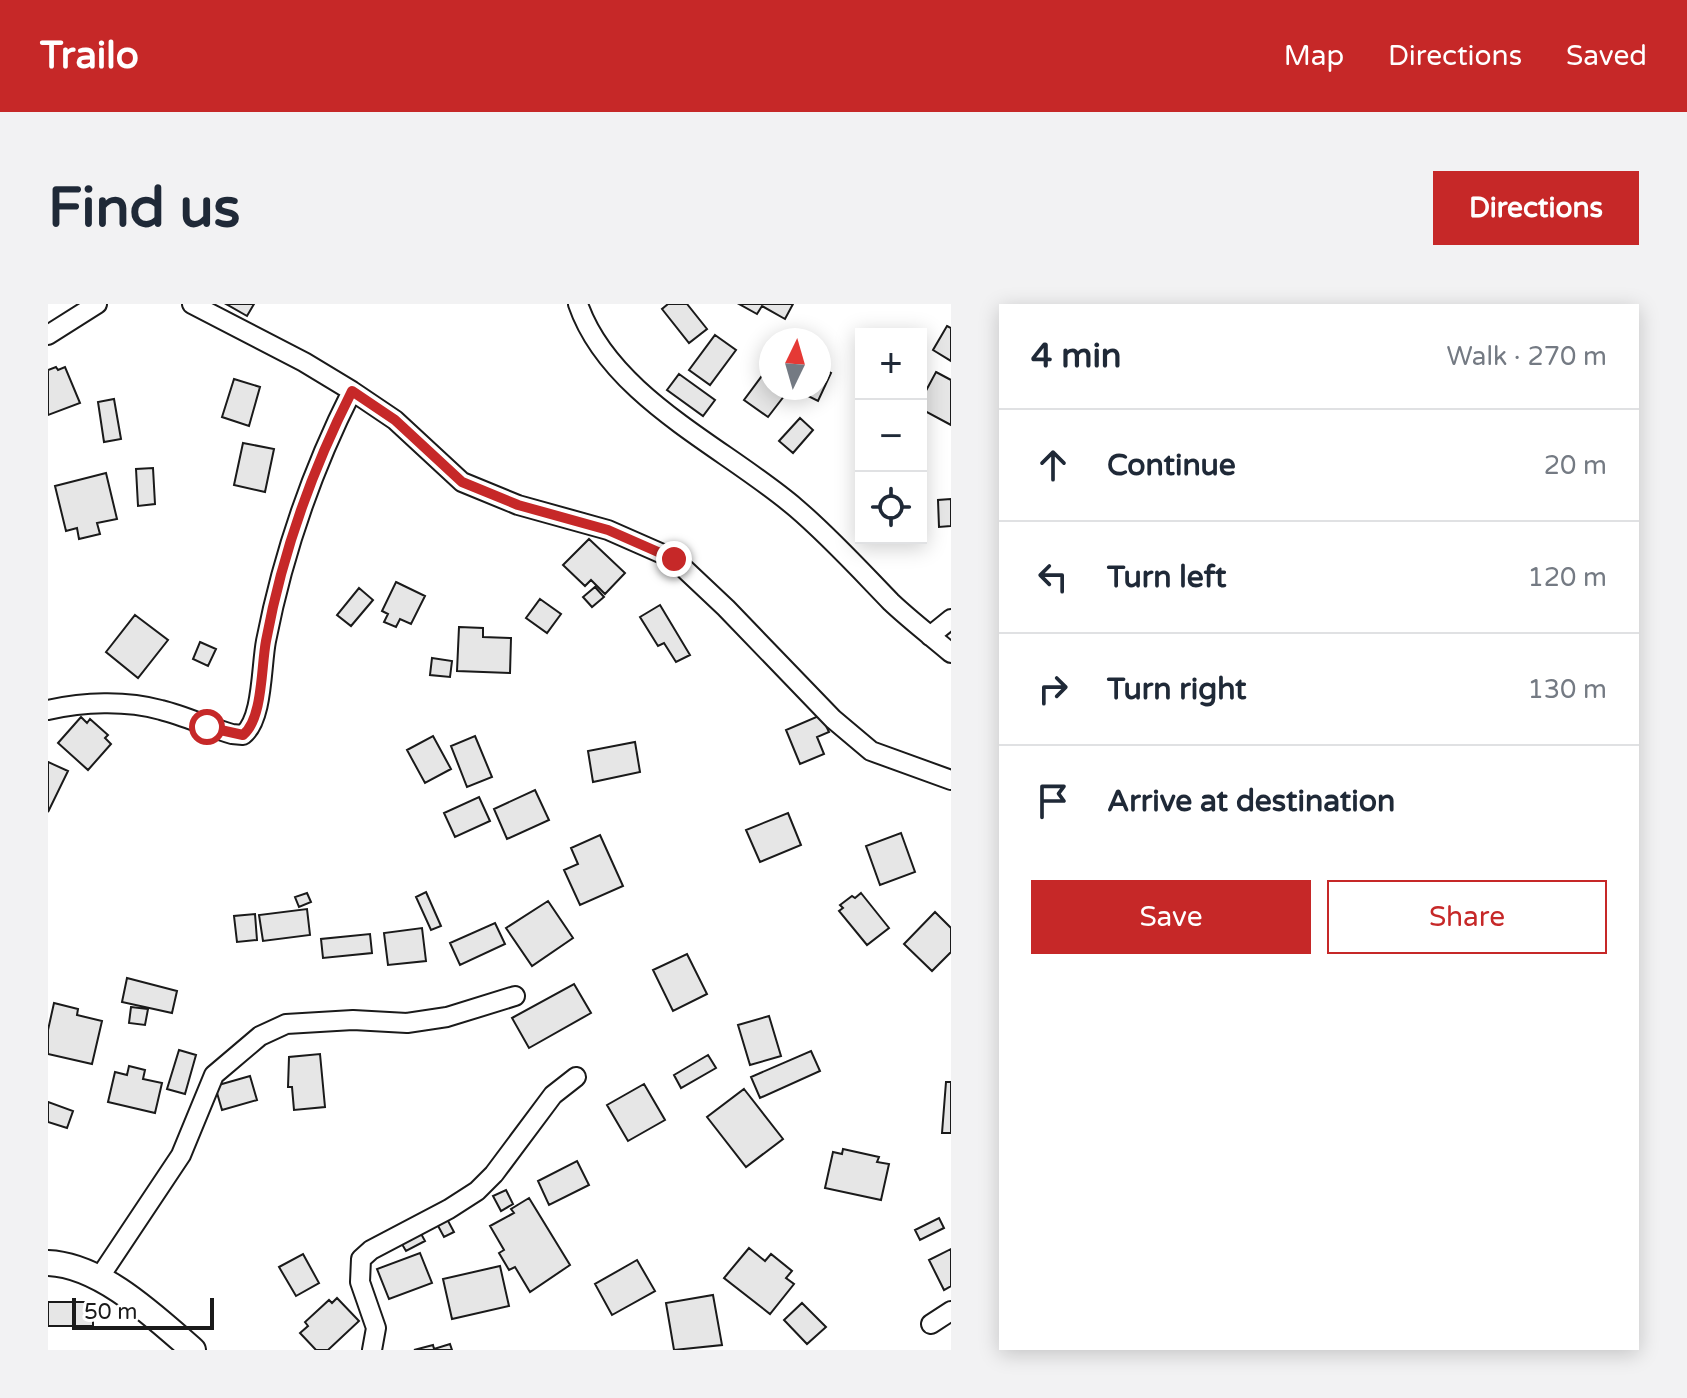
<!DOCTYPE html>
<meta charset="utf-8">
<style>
:root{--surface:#fff;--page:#f2f2f3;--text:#1f2937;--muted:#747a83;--line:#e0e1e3;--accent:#c62828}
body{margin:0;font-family:"Varela Round",sans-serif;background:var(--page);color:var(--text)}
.controls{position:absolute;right:24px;top:24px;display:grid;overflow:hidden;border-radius:0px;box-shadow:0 4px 20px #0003}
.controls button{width:72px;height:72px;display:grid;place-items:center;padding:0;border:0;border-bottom:2px solid var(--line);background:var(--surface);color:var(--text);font:40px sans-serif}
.compass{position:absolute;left:711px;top:24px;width:72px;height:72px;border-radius:50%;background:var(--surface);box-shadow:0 4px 20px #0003;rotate:5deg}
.scale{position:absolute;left:24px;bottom:20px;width:142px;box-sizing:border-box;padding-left:8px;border:4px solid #1a1a1a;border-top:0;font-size:22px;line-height:28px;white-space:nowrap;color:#1a1a1a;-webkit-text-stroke:6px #fff;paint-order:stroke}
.stop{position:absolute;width:24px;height:24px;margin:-18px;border:6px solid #c62828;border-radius:50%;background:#fff}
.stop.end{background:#c62828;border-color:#fff;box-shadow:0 2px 8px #0008}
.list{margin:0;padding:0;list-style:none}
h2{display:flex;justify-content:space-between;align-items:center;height:104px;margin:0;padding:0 32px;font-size:34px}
h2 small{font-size:26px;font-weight:400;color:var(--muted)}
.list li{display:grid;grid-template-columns:52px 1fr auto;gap:24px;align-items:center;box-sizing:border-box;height:112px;padding:0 32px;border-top:2px solid var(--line)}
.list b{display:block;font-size:30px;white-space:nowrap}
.list em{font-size:26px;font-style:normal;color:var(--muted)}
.actions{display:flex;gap:16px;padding:24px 32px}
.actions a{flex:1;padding:18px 0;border:2px solid var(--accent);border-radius:0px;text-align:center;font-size:28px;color:var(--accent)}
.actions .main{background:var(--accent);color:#fff}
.icon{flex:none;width:44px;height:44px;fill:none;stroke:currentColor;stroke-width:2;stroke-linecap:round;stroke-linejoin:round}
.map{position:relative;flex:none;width:903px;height:1046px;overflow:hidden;border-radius:0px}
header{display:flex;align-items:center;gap:48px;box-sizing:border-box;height:112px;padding:0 40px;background:var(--accent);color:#fff}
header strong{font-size:38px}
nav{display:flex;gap:44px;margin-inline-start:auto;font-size:28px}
.intro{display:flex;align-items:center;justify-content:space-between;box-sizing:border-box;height:192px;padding:0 48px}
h1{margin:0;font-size:56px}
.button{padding:20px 36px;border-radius:0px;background:var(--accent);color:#fff;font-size:28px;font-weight:700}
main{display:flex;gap:48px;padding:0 48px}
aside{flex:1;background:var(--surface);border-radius:0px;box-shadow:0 4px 20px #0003}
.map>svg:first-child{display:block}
.building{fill:#e6e6e6;stroke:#1a1a1a;stroke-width:2}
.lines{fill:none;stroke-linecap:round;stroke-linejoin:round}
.street-casing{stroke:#1a1a1a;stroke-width:22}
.secondary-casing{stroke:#1a1a1a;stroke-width:28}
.street{stroke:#fff;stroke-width:18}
.secondary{stroke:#fff;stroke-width:24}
.route{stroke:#c62828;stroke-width:10}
</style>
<header>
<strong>Trailo</strong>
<nav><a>Map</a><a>Directions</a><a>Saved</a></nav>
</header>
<div class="intro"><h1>Find us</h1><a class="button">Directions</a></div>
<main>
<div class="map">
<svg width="903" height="1046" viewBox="0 0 903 1046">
<rect width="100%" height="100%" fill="#fff"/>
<path class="building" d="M178,0H206L199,12Z
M620,0H639L659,25L641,39L614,5Z
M691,0H745L737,15L714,2L709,10Z
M899,22L903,24V57L885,46Z
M667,31L688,46L662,81L641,66Z
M8,63L10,66L17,63L32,99L0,111V66Z
M771,63L783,69L770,97L744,84H771Z
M888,68L903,76V121L873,105V96Z
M716,69L723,75V84H736L740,87L720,113L696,96Z
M631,70L667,96L655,112L619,86Z
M186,75L212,83L201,122L174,113Z
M66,95L73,135L56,138L50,98Z
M752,114L765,126L745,149L731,137Z
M195,139L226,145L217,188L186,181Z
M105,164L107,200L90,202L88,165Z
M58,169L69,215L49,219L52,230L31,235L29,224L18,227L7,182Z
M903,195V222L891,223L890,196Z
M541,235L577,269L557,290L543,276L537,282L515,261Z
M348,278L377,292L363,320L352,315L348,323L336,318L340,310L334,307Z
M547,283L556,293L544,303L535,293Z
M311,284L325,296L303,322L289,311Z
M492,295L513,310L499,329L478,314Z
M612,301L642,351L628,358L616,339L610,342L592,313Z
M87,311L120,336L90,374L58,348Z
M411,323L435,324V333L463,334L462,369L409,367Z
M152,338L168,345L160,362L145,355Z
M384,354L404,357L402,373L382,371Z
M773,411L781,428L769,433L776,450L752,460L738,426Z
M33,413L39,419L42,415L60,431L57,434L63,440L40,466L10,439Z
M385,432L403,465L377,479L359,446Z
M427,432L444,473L419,483L403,442Z
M587,438L592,468L545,478L540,447Z
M0,458L20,467L0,508Z
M487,486L501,516L459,535L446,505Z
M431,493L442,517L407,533L396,509Z
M740,509L753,541L712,558L698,526Z
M853,529L867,568L832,581L818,542Z
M552,531L575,582L532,601L516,566L530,560L523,544Z
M378,588L393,622L383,626L368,593Z
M259,589L263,598L251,603L247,593Z
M813,589L841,624L819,641L791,607L795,604L792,601L804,592L807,594Z
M500,597L525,634L484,662L458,624Z
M259,605L262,631L215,637L211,611Z
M887,608L903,624V648L884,667L856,640Z
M207,610L209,636L189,638L186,612Z
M447,619L457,640L412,661L402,639Z
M374,624L378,657L340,661L336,629Z
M322,630L324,649L275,654L273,635Z
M639,650L659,690L625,707L605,666Z
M79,674L129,687L124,709L74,698Z
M526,680L543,709L481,744L464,714Z
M6,699L30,705L29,711L54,717L44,760L0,750V726Z
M83,703L100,705L97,721L81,719Z
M721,712L733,752L702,761L690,721Z
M131,746L148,751L137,790L119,785Z
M763,747L772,767L712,794L703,773Z
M272,750L277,803L246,806L244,783H240L241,753Z
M660,751L668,764L633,784L626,771Z
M81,762L97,766L95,775L114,779L107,809L60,798L67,768L79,771Z
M202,772L209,796L174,806L167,782Z
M898,778H903V829H894Z
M596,780L617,816L580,837L559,801Z
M696,785L735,835L698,863L659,813Z
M0,798L25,807L19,824L0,818Z
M795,845L831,853L829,858L841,860L833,896L777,884L785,848L794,850Z
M529,857L541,881L501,901L490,877Z
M458,886L465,900L453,907L445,892Z
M481,894L522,961L482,988L467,963L461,966L451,949L456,946L442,922L466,909L463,905Z
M891,914L896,924L872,936L867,926Z
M399,915L406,928L396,933L389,920Z
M371,926L377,937L358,947L351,935Z
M701,944L717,957L723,950L744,967L738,974L746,980L722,1010L676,974Z
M903,945V982L896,986L881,956Z
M372,949L384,979L341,995L329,965Z
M255,950L271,979L248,992L231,963Z
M589,956L607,987L564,1011L547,980Z
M452,962L461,1002L404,1015L395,975Z
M665,991L674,1041L626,1046L618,999Z
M289,994L311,1017L280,1046H268L252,1029L260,1022L257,1018L281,996L284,999Z
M0,998H45V1022H0Z
M754,999L778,1023L759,1040L736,1016Z
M402,1040L404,1046H366L385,1041L386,1045Z"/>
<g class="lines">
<g class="street-casing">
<path id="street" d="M144,0L256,58L304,87L347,116L414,178L470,201L560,226L626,255L678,304L785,415L823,447L903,476
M530,0C562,93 677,143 748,204C782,233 812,266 843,298C862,316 883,332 903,349
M0,31L49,0
M882,332L903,315
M0,406C35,398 77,396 113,406C137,412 160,423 184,430L195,431C215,415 213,363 218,337C235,250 264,166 304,87
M51,974L133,851L166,771L212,732L238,720L305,716L359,719L399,713L467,692
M883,1020L903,1007
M324,1046L328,1024L312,978L313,955L323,946L401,905L429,887L446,870L505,791L528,773"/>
</g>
<g class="secondary-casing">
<path id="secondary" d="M0,959C53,961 107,1013 145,1046"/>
</g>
<use href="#street" class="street"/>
<use href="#secondary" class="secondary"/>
</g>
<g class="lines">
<path class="route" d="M159,423L195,431C215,415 213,363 218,337C234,250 264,166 304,87L347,116L414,178L470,201L560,226L626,255"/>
</g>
</svg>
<div class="controls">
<button>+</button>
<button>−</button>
<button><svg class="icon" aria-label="locate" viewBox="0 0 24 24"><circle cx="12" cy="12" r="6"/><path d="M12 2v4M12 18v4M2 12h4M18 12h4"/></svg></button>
</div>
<svg class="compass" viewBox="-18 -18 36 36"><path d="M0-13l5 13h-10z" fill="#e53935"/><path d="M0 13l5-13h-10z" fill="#747a83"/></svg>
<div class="scale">50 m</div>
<div class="stop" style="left:159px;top:423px"></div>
<div class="stop end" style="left:626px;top:255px"></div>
</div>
<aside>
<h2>4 min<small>Walk · 270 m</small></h2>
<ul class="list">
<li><svg class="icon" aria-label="ahead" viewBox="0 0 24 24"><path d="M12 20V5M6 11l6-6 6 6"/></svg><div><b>Continue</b></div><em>20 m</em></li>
<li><svg class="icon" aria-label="left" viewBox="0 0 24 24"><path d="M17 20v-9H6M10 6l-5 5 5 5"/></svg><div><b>Turn left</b></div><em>120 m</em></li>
<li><svg class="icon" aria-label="right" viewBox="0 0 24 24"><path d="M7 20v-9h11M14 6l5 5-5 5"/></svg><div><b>Turn right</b></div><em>130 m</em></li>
<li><svg class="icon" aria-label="arrive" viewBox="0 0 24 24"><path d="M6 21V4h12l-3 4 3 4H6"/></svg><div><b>Arrive at destination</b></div></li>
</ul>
<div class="actions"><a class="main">Save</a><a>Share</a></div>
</aside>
</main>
